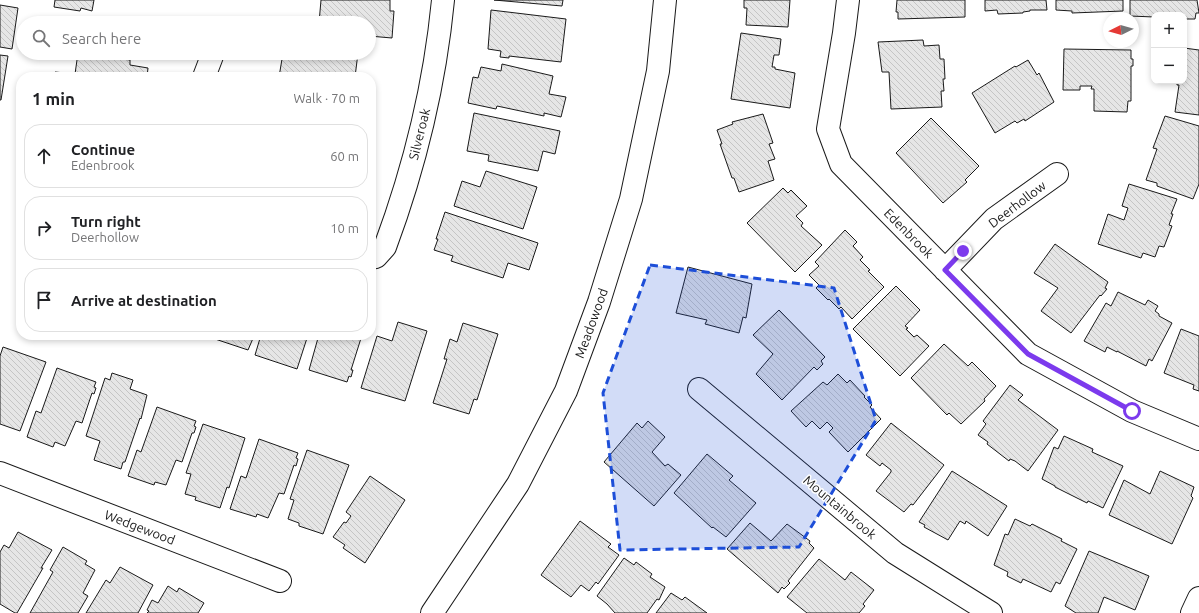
<!DOCTYPE html>
<meta charset="utf-8">
<style>
:root{--surface:#fff;--page:#f2f2f2;--text:#202124;--muted:#757577;--line:#e0e0e0}
body{margin:0;font-family:Ubuntu,sans-serif;background:var(--page);color:var(--text)}
.controls{position:absolute;right:12px;top:12px;display:grid;overflow:hidden;border-radius:8px;box-shadow:0 2px 6px #0003}
.controls button{width:36px;height:36px;display:grid;place-items:center;padding:0;border:0;border-bottom:1px solid var(--line);background:var(--surface);color:var(--text);font:20px sans-serif}
.compass{position:absolute;left:1103px;top:12px;width:36px;height:36px;border-radius:50%;background:var(--surface);box-shadow:0 2px 6px #0003;rotate:265deg}
.stop{position:absolute;width:12px;height:12px;margin:-9px;border:3px solid #7c3aed;border-radius:50%;background:#fff}
.stop.end{background:#7c3aed;border-color:#fff;box-shadow:0 1px 4px #0008}
.list{margin:0;padding:0;list-style:none}
h2{display:flex;justify-content:space-between;align-items:center;height:52px;margin:0;padding:0 16px;font-size:17px}
h2 small{font-size:13px;font-weight:400;color:var(--muted)}
.list li{display:grid;grid-template-columns:26px 1fr auto;gap:12px;align-items:center;box-sizing:border-box;height:64px;margin:0 8px 8px;padding:0 8px;border:1px solid var(--line);border-radius:16px}
.list b{display:block;font-size:15px;white-space:nowrap}
.list p{margin:0;font-size:13px;white-space:nowrap;color:var(--muted)}
.list em{font-size:13px;font-style:normal;color:var(--muted)}
.icon{flex:none;width:22px;height:22px;fill:none;stroke:currentColor;stroke-width:2;stroke-linecap:round;stroke-linejoin:round}
.map{position:relative;flex:none;width:1199px;height:613px;overflow:hidden}
.search{position:absolute;background:var(--surface);box-shadow:0 2px 6px #0003;left:16px;top:16px;width:360px;height:44px;display:flex;align-items:center;gap:10px;box-sizing:border-box;padding:0 14px;border-radius:22px;color:var(--muted);font-size:15px}
.panel{position:absolute;background:var(--surface);box-shadow:0 2px 6px #0003;left:16px;top:72px;width:360px;height:268px;border-radius:16px}
.map>svg:first-child{display:block}
.building{fill:url(#building-back-hatch);stroke:#1a1a1a}
.lines{fill:none;stroke-linecap:round;stroke-linejoin:round}
.minor-casing{stroke:#1a1a1a;stroke-width:24}
.major-casing{stroke:#1a1a1a;stroke-width:24}
.minor{stroke:#fff;stroke-width:22}
.major{stroke:#fff;stroke-width:22}
.route{stroke:#7c3aed;stroke-width:5}
.marked{fill:#1d4ed8;fill-opacity:0.2;stroke:#1d4ed8;stroke-width:3;stroke-dasharray:8 5;stroke-linejoin:round}
.labels{text-anchor:middle;dominant-baseline:central;stroke-width:3;stroke-linejoin:round;paint-order:stroke}
.street-label{font-size:13px;fill:#1a1a1a;stroke:#fff}
</style>
<div class="map">
<svg width="1199" height="613" viewBox="0 0 1199 613">
<defs>
<pattern id="building-back-hatch" width="6" height="6" patternUnits="userSpaceOnUse"><rect width="6" height="6" fill="#e6e6e6"/><path d="M-1 5l2 2M0 0l6 6M5-1l2 2" fill="none" stroke="#c5c5c5"/></pattern>
</defs>
<rect width="100%" height="100%" fill="#fff"/>
<path class="building" d="M55,0H94L92,11L81,8L80,11L54,7Z
M321,0H390V11H394L392,38L369,36V23H319Z
M494,0H563L562,6Z
M744,0H790L788,27L746,25L747,8H744Z
M897,0H965V17L898,19V12H896Z
M985,0H1046L1047,10H1030V11L1023,12V13L998,14L997,10L985,11Z
M1056,0H1123V11L1072,13V11L1056,10Z
M1130,0H1197L1199,13H1196L1195,19H1184V15H1154V17L1130,16Z
M0,5L18,8L12,49L0,47Z
M491,10L566,19L561,62L509,56V58L500,57L501,51L488,49Z
M741,33L781,39L779,55H774L772,67H775V69L795,73L790,108L731,99Z
M923,40L924,46L939,45L940,59H944L945,79H943L944,91H941L942,107L891,109L889,72H882L878,42Z
M1184,48L1199,50V115L1175,112L1179,85H1177V81H1184Z
M1064,49L1131,50V59H1133V66H1131V101H1128L1127,112L1094,111V89H1091L1092,86H1080V90H1063Z
M78,53L130,60V65L148,68L147,77H54L55,72L75,74Z
M283,53L307,57L308,53H358L355,77H279Z
M0,55L8,56L1,100H0Z
M1028,60L1037,75L1039,73L1054,102L1025,121L1024,119L1017,123L1015,121L995,133L972,93L1015,66L1016,67Z
M502,64L553,76L549,94L566,97L561,117L544,113V116L497,106L496,109L468,103L473,77L478,78L481,67L501,71Z
M474,113L560,131L555,154L543,151L538,171L488,161L489,155L467,151Z
M763,114L773,143L769,144L775,159L768,161L774,180L739,192L734,178H732L720,144H722L717,130L733,124L732,122Z
M1165,116L1199,126V184L1193,199L1157,186V183L1146,180L1157,149L1153,148Z
M931,118L979,166L965,180L967,182L943,203L896,153Z
M486,171L537,187L523,229L454,206L462,181L480,187Z
M1129,184L1177,199L1171,214H1173L1169,225L1172,226L1164,247L1159,246L1155,257L1143,253L1141,258L1098,244L1108,214L1124,220L1128,208L1122,206Z
M783,188L788,193L791,190L807,206L796,216L803,223L801,226L822,245L795,272L747,223Z
M445,212L538,243L529,270L508,263L503,278L451,261L453,256L434,250L438,239H436Z
M845,230L857,242L853,246L863,257L860,260L870,270L868,271L884,287L852,319L841,307L839,309L829,299L828,300L816,288L819,285L809,275L819,266L815,262Z
M1055,244L1108,282L1105,288L1107,289L1101,296L1100,295L1071,333L1041,311L1058,288L1034,273Z
M688,267L752,284L746,318L743,317L739,333L705,324L707,320L676,313Z
M896,286L920,310L905,326L908,328L906,329L914,337L917,335L929,346L900,376L853,329Z
M1118,292L1145,305L1148,300L1158,306L1155,311L1159,314V316L1172,323L1152,361L1149,359L1146,366L1117,351V352L1107,347L1105,352L1084,341L1106,303L1111,306Z
M779,310L825,357L821,361L823,364L817,370L814,367L782,400L756,374L773,354L753,335Z
M398,322L427,331L405,401L361,388L377,336L392,341Z
M463,323L498,334L477,400L474,399L469,414L433,403L447,359H444L450,339L457,342Z
M1181,329L1199,336V391L1193,389L1194,385L1164,373Z
M209,335H253L254,336L248,350L209,337Z
M261,335H308L297,369L255,355Z
M314,335H362L351,370H353L351,377L349,376L347,382L309,370L318,338L314,337Z
M944,344L968,366L972,362L996,386L984,399L985,401L961,424L949,413L947,415L911,378Z
M3,347L46,362L20,431L0,424V356Z
M57,368L96,382L94,387L96,388L94,394L92,393L82,423L76,421L65,446L55,442L53,447L27,437L36,411L41,413Z
M112,373L133,380L130,389L147,395L141,419L140,418L125,462H123L121,469L94,460L100,441L86,436L105,378L110,380Z
M838,374L847,383L850,380L865,396L864,397L872,405L870,407L881,419L848,452L829,432L833,428L827,422L820,429L812,421L806,427L791,411L823,382L827,385Z
M1010,385L1023,395L1018,400L1058,430L1028,471L1015,461L1010,459L1009,461L987,444L988,442L978,435L986,424L983,421Z
M157,407L196,421L194,426L196,427L194,433H192L182,462L176,460L166,485L155,482L154,485L128,476L137,450L141,452Z
M648,421L665,437L652,452L665,466L668,464L681,475L654,506L604,462L637,423L642,428Z
M891,423L944,465L913,505L911,504L904,512L876,491L891,472V470L882,463L880,466L866,455Z
M203,424L245,438L229,488L227,487L220,508L195,500L196,497L185,494L191,474L186,473Z
M1064,436L1093,449L1092,452L1123,466L1103,508L1088,501L1087,503L1055,487V486L1042,479L1054,447L1058,449Z
M259,439L298,453L296,458L298,459L296,466L294,465L284,494L279,493L268,518L257,514L256,517L230,509L241,476L246,478Z
M307,450L349,465L323,534L299,526V523L288,519L294,500L290,499Z
M707,454L733,476L729,480L756,503L726,537L713,527L712,528L674,493Z
M952,471L1007,506L988,536L966,521L965,524L960,521L948,540L924,527L925,525L919,522Z
M1160,471L1194,487L1191,496L1193,498L1172,544L1109,515L1124,480L1150,494Z
M370,476L405,500L365,563L343,548L345,545L333,537L344,522L346,523L351,516L346,512Z
M1015,519L1030,526L1032,524L1062,539L1061,541L1077,549L1060,584L1056,582L1051,592L1023,579L1021,583L1007,576L1008,572L994,565L1005,534L1008,535Z
M580,521L611,544L608,547L619,555L598,584L596,582L589,591L581,585L571,597L541,575Z
M750,523L771,541L787,524L810,541L809,543L814,548L788,581L790,583L784,589L782,587L778,593L727,549Z
M18,532L52,550L41,568H43L17,613H15L0,604V552L4,545L9,548Z
M63,547L87,561L85,564L95,570L83,593L88,596L78,613H30L53,572L50,570Z
M1089,551L1149,576L1135,610L1104,597L1098,613H1076L1065,606Z
M624,558L634,565L636,562L652,574L650,577L665,587L659,600L657,599L647,613H615L607,604L597,596Z
M819,559L845,580L851,572L874,590L863,604L865,606L859,613H807L787,597Z
M120,567L153,585L138,613H86L106,580L110,583Z
M168,586L177,592L179,588L204,603L198,613H147L149,611L147,610L152,600L158,603Z
M671,593L682,600L685,597L707,613H656Z"/>
<g class="lines">
<g class="minor-casing">
<path id="minor" d="M848,0L844,33L828,129L841,164L1028,354L1132,411L1199,439
M204,77L212,56
M371,258L376,257L385,247C414,169 435,83 443,0
M945,270L994,219L1057,174
M699,389L895,553L991,613
M0,473L280,581
M1192,613L1199,598"/>
</g>
<g class="major-casing">
<path id="major" d="M432,613L518,484L566,391L599,302L631,199L658,71L665,0"/>
</g>
<use href="#minor" class="minor"/>
<use href="#major" class="major"/>
</g>
<g class="lines">
<path class="route" d="M963,251L945,270L1028,354L1132,411"/>
</g>
<path class="marked" d="M650,265L834,288L876,420L799,547L620,550L603,393Z"/>
<g class="labels">
<g class="street-label">
<text transform="translate(419 134) rotate(-76)">Silveroak</text>
<text transform="translate(1017 204) rotate(-37)">Deerhollow</text>
<text transform="translate(909 233) rotate(45)">Edenbrook</text>
<text transform="translate(591 323) rotate(-70)">Meadowood</text>
<text transform="translate(840 507) rotate(40)">Mountainbrook</text>
<text transform="translate(140 527) rotate(21)">Wedgewood</text>
</g>
</g>
</svg>
<div class="controls">
<button>+</button>
<button>−</button>
</div>
<svg class="compass" viewBox="-18 -18 36 36"><path d="M0-13l5 13h-10z" fill="#e53935"/><path d="M0 13l5-13h-10z" fill="#757577"/></svg>
<div class="stop" style="left:1132px;top:411px"></div>
<div class="stop end" style="left:963px;top:251px"></div>
<div class="search"><svg class="icon" aria-label="search" viewBox="0 0 24 24"><circle cx="10" cy="10" r="6"/><path d="M15 15l6 6"/></svg>Search here</div>
<section class="panel">
<h2>1 min<small>Walk · 70 m</small></h2>
<ul class="list">
<li><svg class="icon" aria-label="ahead" viewBox="0 0 24 24"><path d="M12 20V5M6 11l6-6 6 6"/></svg><div><b>Continue</b><p>Edenbrook</p></div><em>60 m</em></li>
<li><svg class="icon" aria-label="right" viewBox="0 0 24 24"><path d="M7 20v-9h11M14 6l5 5-5 5"/></svg><div><b>Turn right</b><p>Deerhollow</p></div><em>10 m</em></li>
<li><svg class="icon" aria-label="arrive" viewBox="0 0 24 24"><path d="M6 21V4h12l-3 4 3 4H6"/></svg><div><b>Arrive at destination</b></div></li>
</ul>
</section>
</div>
